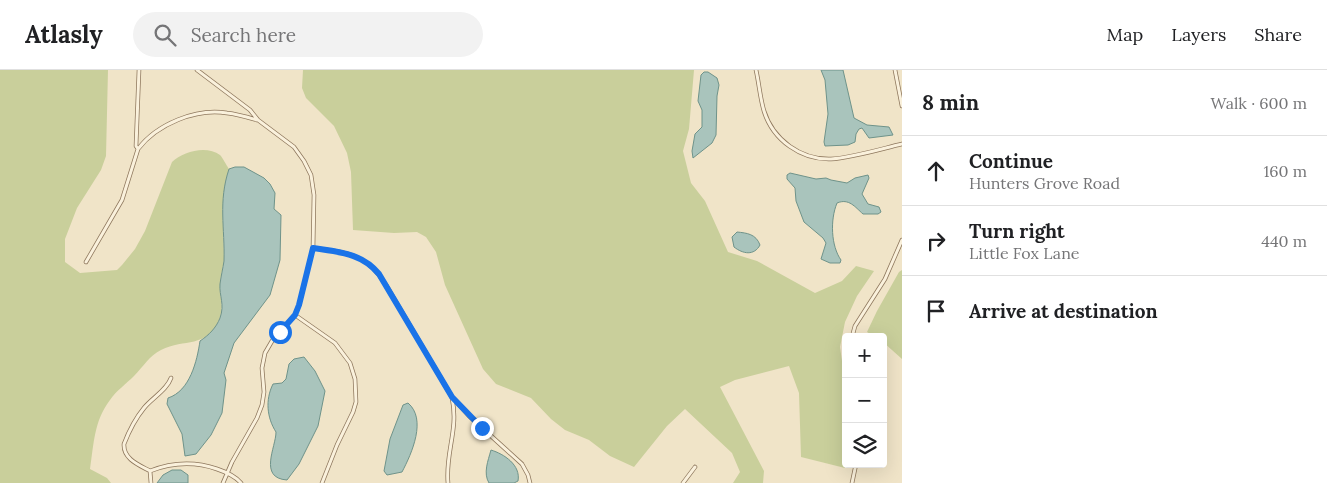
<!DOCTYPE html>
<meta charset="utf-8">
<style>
:root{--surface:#fff;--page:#f2f2f2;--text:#202124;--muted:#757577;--line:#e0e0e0}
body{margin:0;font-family:Lora,serif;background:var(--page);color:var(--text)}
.controls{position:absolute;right:15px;bottom:15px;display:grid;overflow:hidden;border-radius:5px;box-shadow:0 5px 20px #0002}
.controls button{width:45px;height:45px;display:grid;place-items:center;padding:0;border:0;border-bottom:1px solid var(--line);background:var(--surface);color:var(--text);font:25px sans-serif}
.stop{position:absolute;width:15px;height:15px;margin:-11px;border:4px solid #1a73e8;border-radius:50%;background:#fff}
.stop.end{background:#1a73e8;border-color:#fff;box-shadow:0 1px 5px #0008}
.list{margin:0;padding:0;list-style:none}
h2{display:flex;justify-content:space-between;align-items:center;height:65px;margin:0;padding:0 20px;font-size:21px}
h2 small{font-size:16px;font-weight:400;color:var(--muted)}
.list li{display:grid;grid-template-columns:32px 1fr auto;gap:15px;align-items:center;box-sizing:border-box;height:70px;padding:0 20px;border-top:1px solid var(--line)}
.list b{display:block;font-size:19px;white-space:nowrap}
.list p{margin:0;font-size:16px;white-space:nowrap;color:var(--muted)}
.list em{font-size:16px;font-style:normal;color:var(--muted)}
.icon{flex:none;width:28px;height:28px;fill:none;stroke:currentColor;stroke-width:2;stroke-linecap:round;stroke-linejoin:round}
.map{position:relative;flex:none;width:902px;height:413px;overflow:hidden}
header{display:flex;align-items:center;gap:30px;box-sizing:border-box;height:70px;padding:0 25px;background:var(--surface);border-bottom:1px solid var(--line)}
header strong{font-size:24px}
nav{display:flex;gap:28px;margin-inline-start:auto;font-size:18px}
.search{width:350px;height:45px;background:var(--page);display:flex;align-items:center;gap:12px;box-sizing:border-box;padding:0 18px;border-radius:28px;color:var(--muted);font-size:19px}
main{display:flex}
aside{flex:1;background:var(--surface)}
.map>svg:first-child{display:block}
.green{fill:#c9cf9b}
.water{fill:#a9c4bc;stroke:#6f938a}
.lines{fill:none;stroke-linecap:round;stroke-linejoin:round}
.minor-casing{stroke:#8d765c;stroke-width:4.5}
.minor{stroke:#faf1dc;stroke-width:3}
.route{stroke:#1a73e8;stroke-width:6}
</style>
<header>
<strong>Atlasly</strong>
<div class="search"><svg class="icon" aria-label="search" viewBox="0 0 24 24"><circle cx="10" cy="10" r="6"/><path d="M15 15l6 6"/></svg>Search here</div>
<nav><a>Map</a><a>Layers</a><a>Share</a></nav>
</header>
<main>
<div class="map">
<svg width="902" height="413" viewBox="0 0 902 413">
<rect width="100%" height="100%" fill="#f0e4c8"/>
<path class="green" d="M0,0H108L106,86L101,100L77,138L65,169V192L80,203L117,200L122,195L135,179L145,161L172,92C183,81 207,75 220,85C223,88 226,95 229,99C219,129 224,159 224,190C223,198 220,207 220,216C220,228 224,238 219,250C206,279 185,268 161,280C150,285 143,297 134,306C126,314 116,321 110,330C94,351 94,373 90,399L107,408L111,413H0Z
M303,0H694L689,59L683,81L691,113L705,131L728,182L757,191L815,223L842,211L856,196L874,201L857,226L845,252L840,277L846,319L845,398L801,387L799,323L789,296L735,310L720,317L764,401L763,413H733L740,402L732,383L685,339L667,356L634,397L610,386L589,370L565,360L551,349L531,328L496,314L483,299L445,215L436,182L426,167L417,162L394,163L353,160L351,102L347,83L334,56L306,28L302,18Z
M902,200V289L883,272V267H875L867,262L877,241L899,202Z"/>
<path class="water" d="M821,0H843L854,48L867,55L889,57L893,65L869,68L862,58L859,59L856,64L855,72L848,75L825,76L824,72L828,44L825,10Z
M704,2H708L717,8L719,15L717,26L716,65L712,73L693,88L692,81L695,64L702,57V40L698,31L701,5Z
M235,97H244L264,108L270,114L275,123L274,139L281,145L280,190L270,225L234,273L224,303L226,310L222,343L211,365L196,384L185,386L182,364L167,334L168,328C190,321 197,291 200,271C209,265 216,258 220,248C225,234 219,226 220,214C221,206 223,198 224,191C225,158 218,132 229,99Z
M790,103L816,109L826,108L831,110L847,113L855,108L868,105L869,108L862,124L868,134L879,137L881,142L878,144H863C855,137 849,128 837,133C830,150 831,176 841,190L840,193H830L821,189L826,173L823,168L804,152L796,131L795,118L787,109V105Z
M737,162C747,163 756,164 760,175C754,186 743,184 734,177L732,167Z
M304,287L315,301L325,321L318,356L299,394L287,410C258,408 276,377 276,362C267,348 265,330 273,314L282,313L286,309L289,294L294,289Z
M408,333C427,349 412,383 402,402L387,405L384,401L390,369L403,335Z
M491,380C504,384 521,395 518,411L514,413H489C483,403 488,391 491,380Z
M172,400H181L188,405V413H157L163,405Z"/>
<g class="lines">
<g class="minor-casing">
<path id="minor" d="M197,0L250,40L258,50L294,77L304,91L311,105L314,125L313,178L299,235L295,245L272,271L265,283L262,298L264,322L262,335L257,348L232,392L223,413
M756,0C759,13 760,28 764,41C773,70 801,90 831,89C851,88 881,79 902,74
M895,0L902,36
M138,79C157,54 196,38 227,43C237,44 247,47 257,50
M313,178C348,183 366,183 386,215L452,327L469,346L522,394L528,405L530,413
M86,192L122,130L138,79L136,76L139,0
M295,245L335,273L350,293L355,309L356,332L353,342L337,375L322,413
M852,267L855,256L885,209L902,170
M171,308C167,320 152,328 144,338C135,349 129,361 124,374C123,389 139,395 150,401C173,392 194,391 217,399C226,402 235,406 241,413
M150,401L151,413
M448,413C445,383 459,359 452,328
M683,413L695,397
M852,413L856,394"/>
</g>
<use href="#minor" class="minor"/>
</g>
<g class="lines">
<path class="route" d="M280,262L295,245L299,235L313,178C339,182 362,183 379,204L452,327L482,358"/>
</g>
</svg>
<div class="controls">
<button>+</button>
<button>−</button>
<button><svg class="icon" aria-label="layers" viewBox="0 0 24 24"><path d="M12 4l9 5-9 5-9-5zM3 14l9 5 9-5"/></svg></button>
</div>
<div class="stop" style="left:280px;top:262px"></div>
<div class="stop end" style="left:482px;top:358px"></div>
</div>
<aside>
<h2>8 min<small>Walk · 600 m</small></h2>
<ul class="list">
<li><svg class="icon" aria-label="ahead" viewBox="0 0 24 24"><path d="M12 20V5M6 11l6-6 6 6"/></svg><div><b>Continue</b><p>Hunters Grove Road</p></div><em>160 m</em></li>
<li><svg class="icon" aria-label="right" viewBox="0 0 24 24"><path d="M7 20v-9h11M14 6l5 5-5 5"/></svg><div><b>Turn right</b><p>Little Fox Lane</p></div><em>440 m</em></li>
<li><svg class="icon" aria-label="arrive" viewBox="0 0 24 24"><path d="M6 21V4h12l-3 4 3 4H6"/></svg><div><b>Arrive at destination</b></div></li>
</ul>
</aside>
</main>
